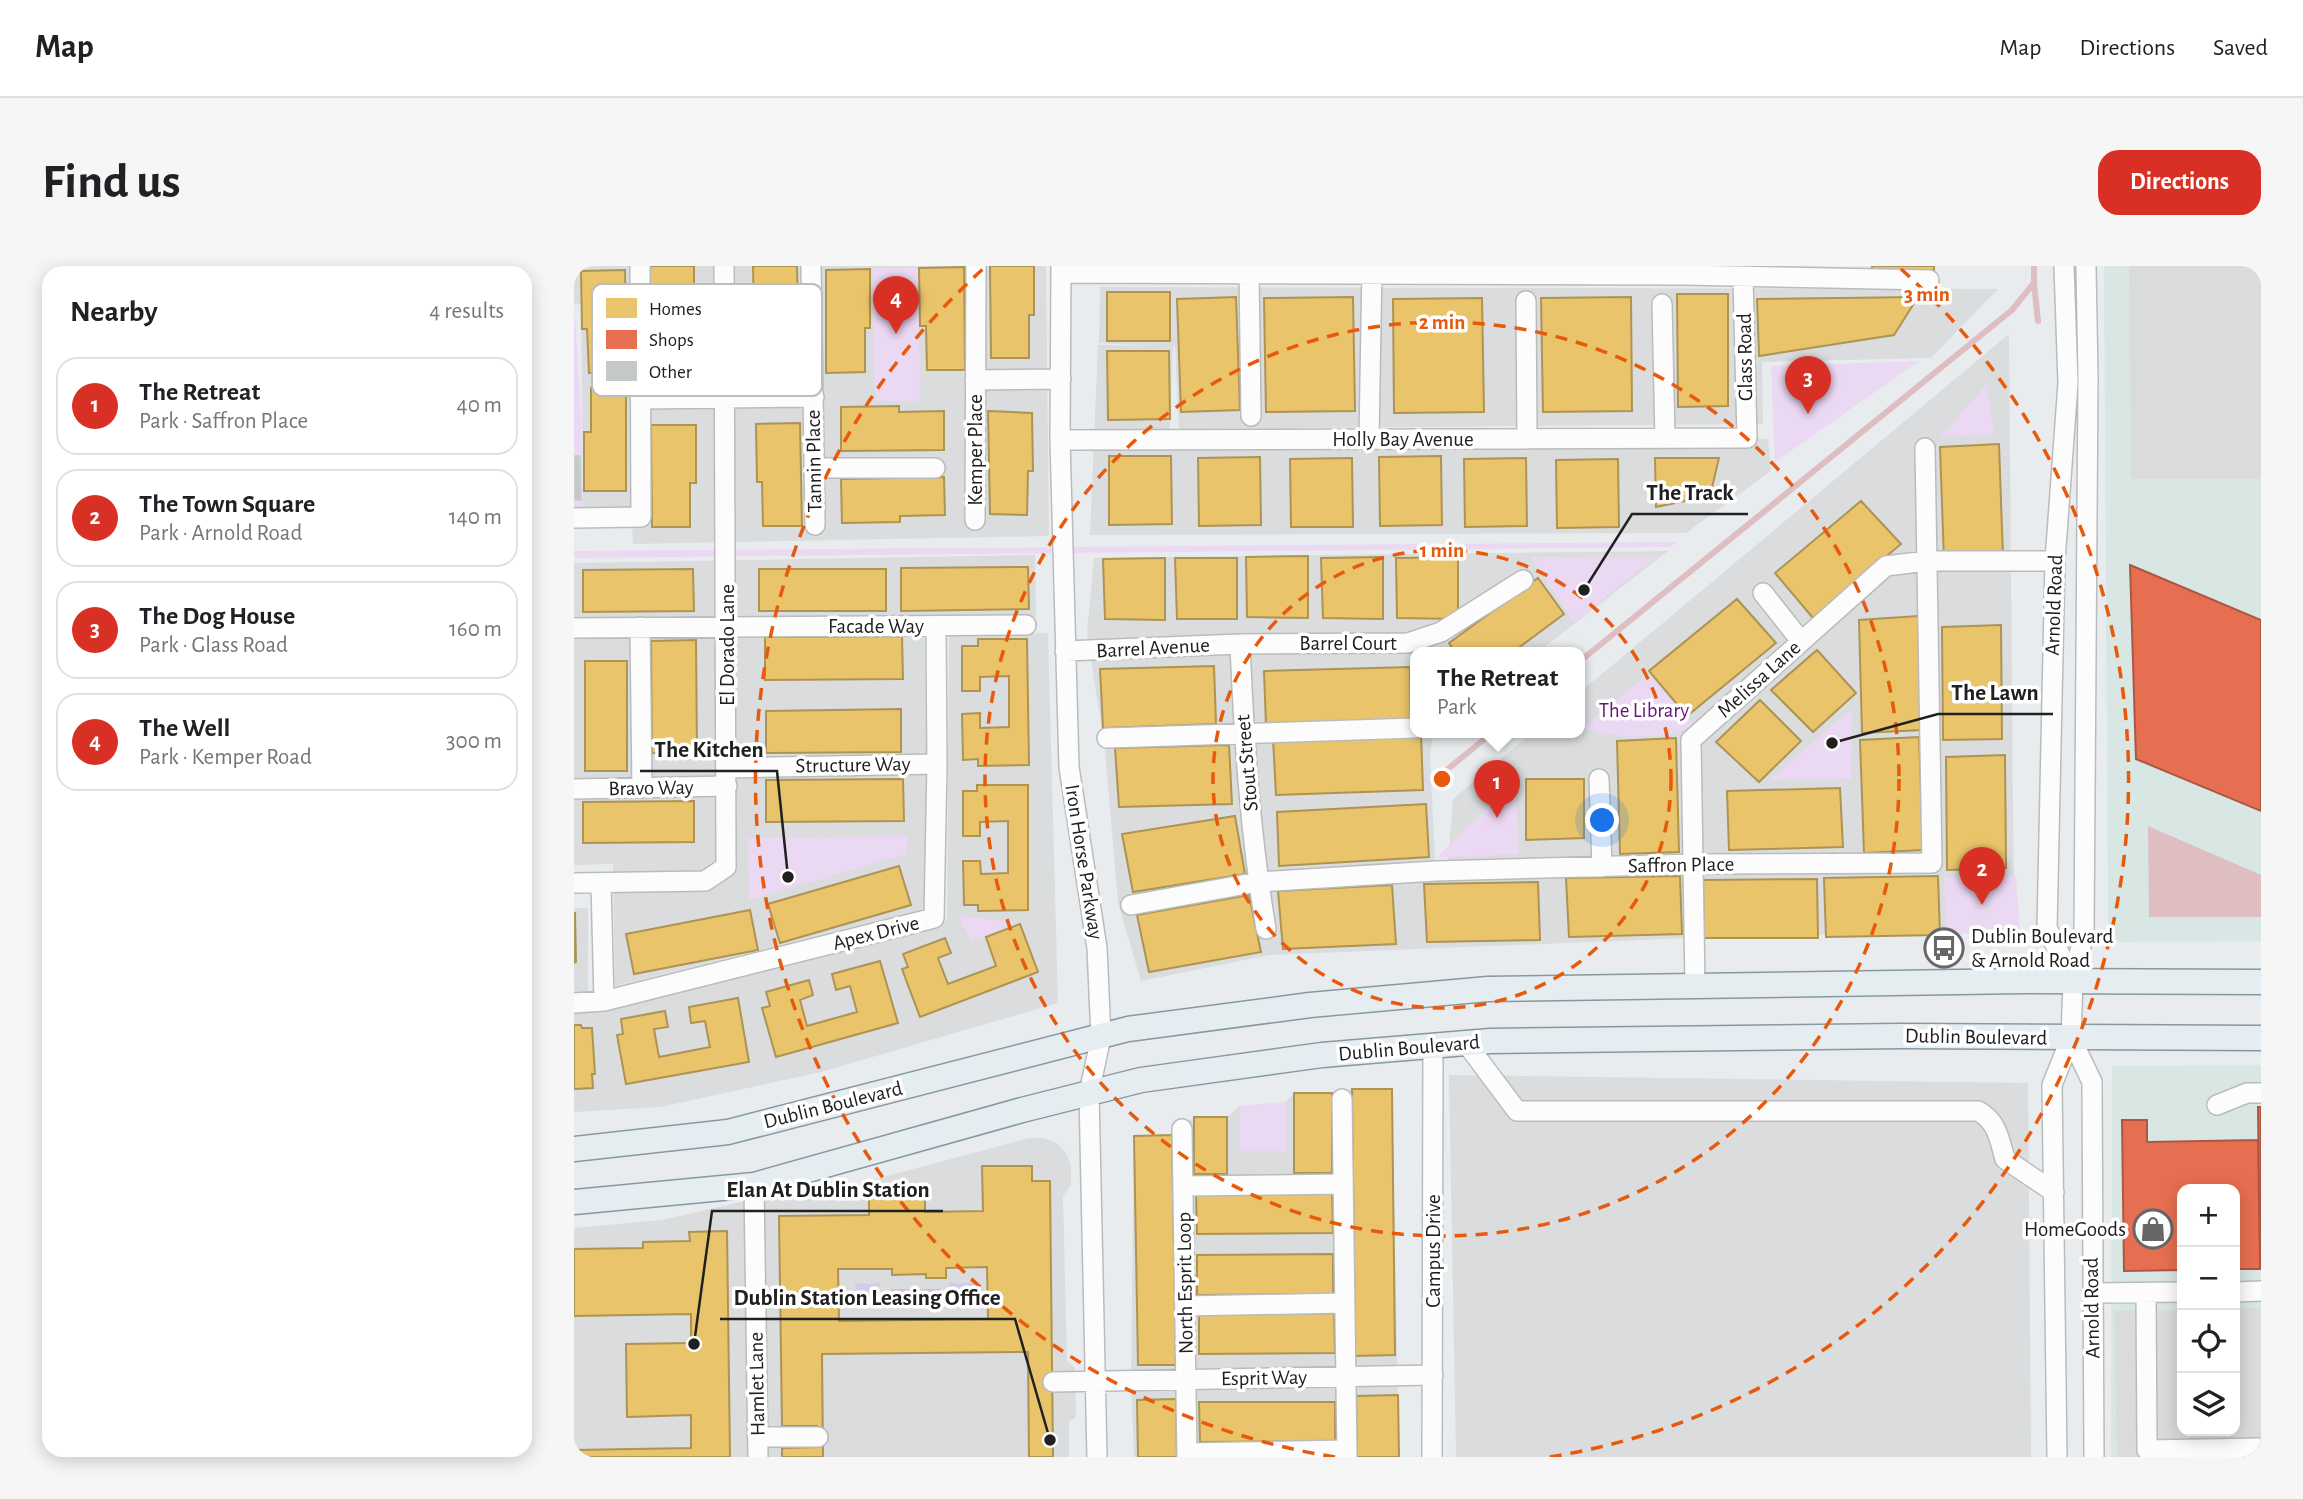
<!DOCTYPE html>
<meta charset="utf-8">
<style>
:root{--surface:#fff;--page:#f6f6f6;--text:#202124;--muted:#757577;--line:#e0e0e0;--accent:#d93025}
body{margin:0;font-family:"Alegreya Sans",sans-serif;background:var(--page);color:var(--text)}
.controls{position:absolute;right:21px;bottom:21px;display:grid;overflow:hidden;border-radius:14px;box-shadow:0 4px 18px #0003}
.controls button{width:63px;height:63px;display:grid;place-items:center;padding:0;border:0;border-bottom:2px solid var(--line);background:var(--surface);color:var(--text);font:35px sans-serif}
.you{position:absolute;left:1029px;top:555px;width:24px;height:24px;margin:-18px;border:5px solid #fff;border-radius:50%;background:#1a73e8;box-shadow:0 0 0 10px #1a73e833}
.badge{display:grid;place-items:center;width:46px;height:46px;border-radius:50%;background:var(--accent);color:#fff;font-size:23px;font-weight:700}
.pin{position:absolute;translate:-50% -58px;filter:drop-shadow(0 2px 4px #0008)}
.pin::after{content:'';position:absolute;top:37px;width:24px;height:21px;background:inherit;clip-path:polygon(0 0,100% 0,50% 100%)}
.popup{position:absolute;left:836px;top:381px;width:175px;height:91px;box-sizing:border-box;display:grid;place-content:center;border-radius:14px;background:var(--surface);filter:drop-shadow(0 2px 5px #0005);font-size:23px;white-space:nowrap;color:var(--muted)}
.popup b{font-size:26px;color:var(--text)}
.popup::after{content:'';position:absolute;left:50%;top:100%;margin-left:-14px;border:14px solid transparent;border-top-color:var(--surface)}
.list{margin:0;padding:0;list-style:none}
h2{display:flex;justify-content:space-between;align-items:center;height:91px;margin:0;padding:0 28px;font-size:30px}
h2 small{font-size:23px;font-weight:400;color:var(--muted)}
.list li{display:grid;grid-template-columns:46px 1fr auto;gap:21px;align-items:center;box-sizing:border-box;height:98px;margin:0 14px 14px;padding:0 14px;border:2px solid var(--line);border-radius:21px}
.list b{display:block;font-size:26px;white-space:nowrap}
.list p{margin:0;font-size:23px;white-space:nowrap;color:var(--muted)}
.list em{font-size:23px;font-style:normal;color:var(--muted)}
.icon{flex:none;width:38px;height:38px;fill:none;stroke:currentColor;stroke-width:2;stroke-linecap:round;stroke-linejoin:round}
.map{position:relative;flex:none;width:1687px;height:1191px;overflow:hidden;border-radius:21px}
header{display:flex;align-items:center;gap:42px;box-sizing:border-box;height:98px;padding:0 35px;background:var(--surface);border-bottom:2px solid var(--line)}
header strong{font-size:33px}
nav{display:flex;gap:38px;margin-inline-start:auto;font-size:24px}
.intro{display:flex;align-items:center;justify-content:space-between;box-sizing:border-box;height:168px;padding:0 42px}
h1{margin:0;font-size:49px}
.button{padding:18px 32px;border-radius:21px;background:var(--accent);color:#fff;font-size:24px;font-weight:700}
main{display:flex;gap:42px;padding:0 42px}
aside{flex:1;background:var(--surface);border-radius:21px;box-shadow:0 4px 18px #0003}
.map>svg:first-child{display:block}
.residential{fill:#dadcdd}
.commercial{fill:#d8e6e4;fill-rule:evenodd}
.grass{fill:#d1ccea}
.park{fill:#ebd8f2}
.pitch{fill:#e0b7d4}
.parking{fill:#dadbdc}
.water{fill:#debec0}
.homes{fill:#e9c46a;stroke:#ad9354;stroke-width:2;fill-rule:evenodd}
.shops{fill:#e76f51;stroke:#ab5742;stroke-width:2}
.lines{fill:none;stroke-linecap:round;stroke-linejoin:round}
.stream{stroke:#debec0;stroke-width:6}
.building{fill:#c5c8c9;stroke:#cacfd1;stroke-width:2}
.minor-casing{stroke:#babcbc;stroke-width:22}
.major-casing{stroke:#8798a3;stroke-width:27}
.minor{stroke:#fcfcfc;stroke-width:19}
.major{stroke:#e6edf1;stroke-width:24}
.ring{fill:none;stroke:#e8590c;stroke-width:3.5;stroke-dasharray:12 9}
.labels{text-anchor:middle;dominant-baseline:central;stroke-width:7;stroke-linejoin:round;paint-order:stroke}
.street-label{font-size:21px;fill:#202020;stroke:#fff}
.park-label{font-size:21px;fill:#661379;stroke:#fff}
.poi-label{font-size:21px;fill:#202020;stroke:#fff;text-anchor:start}
.key{fill:#fff;stroke:#bcbcbc;stroke-width:2}
.key-label{font-size:19px;fill:#202020}
.centre{fill:#e8590c;stroke:#fff;stroke-width:3.5}
.ring-label{font-size:21px;text-anchor:middle;font-weight:bold;fill:#e8590c;stroke:#fff;stroke-width:7;stroke-linejoin:round;paint-order:stroke}
.leader{fill:none;stroke:#202020;stroke-width:2.5}
.callout-dot{fill:#202020;stroke:#fff;stroke-width:2.5}
.callout-label{font-size:23px;text-anchor:middle;font-weight:bold;fill:#202020;stroke:#fff;stroke-width:7;stroke-linejoin:round;paint-order:stroke}
</style>
<header>
<strong>Map</strong>
<nav><a>Map</a><a>Directions</a><a>Saved</a></nav>
</header>
<div class="intro"><h1>Find us</h1><a class="button">Directions</a></div>
<main>
<aside>
<h2>Nearby<small>4 results</small></h2>
<ul class="list">
<li><span class="badge">1</span><div><b>The Retreat</b><p>Park · Saffron Place</p></div><em>40 m</em></li>
<li><span class="badge">2</span><div><b>The Town Square</b><p>Park · Arnold Road</p></div><em>140 m</em></li>
<li><span class="badge">3</span><div><b>The Dog House</b><p>Park · Glass Road</p></div><em>160 m</em></li>
<li><span class="badge">4</span><div><b>The Well</b><p>Park · Kemper Road</p></div><em>300 m</em></li>
</ul>
</aside>
<div class="map">
<svg width="1687" height="1191" viewBox="0 0 1687 1191">
<rect width="100%" height="100%" fill="#e9ecee"/>
<path class="residential" d="M0,0H472L475,270L59,278L57,242L9,241L7,38L0,37Z
M526,21L1424,23L1357,92L1188,96L1189,158L605,163L601,80H599L595,182L1194,173L1197,205L1112,267L516,269L524,79L585,80L525,77Z
M1435,68L1440,663L1127,672L1130,591L874,596L879,533L959,466H1005V427Z
M1094,285L964,386H841V466H861L859,468L856,491L862,611L1114,604L1115,672L695,689L567,715L544,637L531,484L513,367L520,292Z
M461,289L462,352L350,354L355,642L41,720L39,598L0,599V297Z
M474,367L484,737L247,806L86,841L0,846V642H14V743L373,655L375,369Z
M875,809L1454,817L1457,1191H882Z
M778,823H818L825,1191H560L557,1116L560,870L598,869L620,851H653L666,840L712,836L720,827H758Z
M455,872H470L483,877L492,887L497,899V919L489,930L493,1095L501,1102L502,1147L501,1152L495,1155V1191H190L184,932L246,928Z
M171,935L178,1191H0V962L88,954Z"/>
<path class="commercial" d="M1530,0H1687V675L1545,676L1534,665Z
M1687,799V1191H1537L1538,800ZM1608,923H1661V1165H1608Z"/>
<path class="grass" d="M400,1015L398,1032L400,1033V1042L385,1040V1042H376L377,1026H375V1016L385,1018Z
M305,1016L306,1026L304,1027L306,1043H298L297,1041L281,1043V1034H283L281,1017L297,1018Z"/>
<path class="park" d="M344,1L346,135H301L298,2Z
M0,38L7,140L9,241H0Z
M1345,95L1201,196L1197,100Z
M1413,118L1420,169L1366,171Z
M1104,276L1096,281L0,292V285Z
M957,291H1082L1000,357Z
M1074,408L1120,460C1092,475 1039,473 1009,461Z
M1278,442L1277,513L1196,514Z
M941,515L945,588L862,592Z
M333,570V588L175,634L174,572Z
M1442,610L1446,667L1372,668L1370,611Z
M385,650L442,656L397,676Z
M712,836L713,885H666V840Z"/>
<path class="pitch" d="M317,1023H367V1034L317,1035Z"/>
<path class="parking" d="M1555,0H1687V213H1557Z
M1687,1042V1191H1543L1540,1045L1608,1044V1165H1661V1043Z
M454,1086L455,1191H249L248,1088Z"/>
<path class="water" d="M1574,560L1687,609V651H1575Z"/>
<path class="homes" d="M76,0H120V47H115V91H76Z
M179,0H223L225,93L186,94L185,49H180Z
M416,0H460V49H455V92H417Z
M1298,0H1360V7H1298Z
M390,1L391,104H353L352,60H346L345,2Z
M296,3V62H291V106L252,107V4Z
M51,4L53,107H15L13,63H8L7,5Z
M533,26H596V75H533Z
M1103,28H1154V140L1104,141Z
M662,31L666,144L607,146L603,33Z
M779,31L781,145L692,146L690,32Z
M1057,31L1058,145L969,146L967,32Z
M1344,31L1320,69L1185,90L1183,33Z
M908,32L910,146L820,147L819,33Z
M533,85H595L596,153L534,154Z
M17,122H52V225H10V166H17Z
M325,140V146L370,145V184L267,185V141Z
M414,145L458,147L459,205H454L453,249L416,248Z
M226,157L228,260H189L188,216H183L182,158Z
M77,159H122V217H116V261H78Z
M1425,178L1429,291L1370,295L1366,181Z
M535,190H597L598,258L535,259Z
M867,190L868,259L806,260L805,191Z
M686,191L687,259L625,260L624,192Z
M778,192L779,261H717L716,193Z
M952,192L953,260L891,261L890,193Z
M1081,192H1145L1136,230L1082,241Z
M1044,193L1045,261L983,262L982,194Z
M370,211L371,249L326,250V256L268,257L267,213Z
M1287,235L1327,278L1239,352L1201,307Z
M734,290V352L673,351L672,291Z
M809,291V353L749,352L747,292Z
M884,291V353L823,352L822,292Z
M591,292V354L531,353L529,293Z
M601,292H663V353H603Z
M454,301L455,343L327,345V302Z
M119,303L120,345L9,346V304Z
M185,303H312V345H185Z
M964,312L990,348L939,386H881L875,377Z
M1163,333L1202,377L1113,450L1075,405Z
M1344,350L1347,464L1288,467L1285,354Z
M1427,359L1428,473L1369,474L1368,361Z
M328,370L329,413L191,414V371Z
M404,373H453L455,499L404,500V493L389,494L388,448L406,447V462L435,461V410L406,411V425H388V380H404Z
M122,374L123,487H78L77,375Z
M1243,384L1282,427L1239,466L1197,424Z
M11,395H53V505H11Z
M640,400L642,458L529,462L526,403Z
M836,401L837,455L692,459L690,405Z
M1186,434L1227,475L1185,516L1142,476Z
M327,443V486L192,487V445Z
M847,468L849,524L702,529L699,473Z
M1345,471L1349,584L1290,587L1286,474Z
M1102,472L1105,586L1046,588L1043,475Z
M655,479L658,538L545,541L541,482Z
M1431,489L1432,602L1373,604L1372,491Z
M329,513L330,555L192,556V514Z
M952,513H1010V572L952,574Z
M403,519H454V644L404,645V639H390L389,595H406L407,608L434,607V555L406,556V570H389V525H403Z
M1266,522L1269,581L1155,584L1153,525Z
M120,535V576L9,577V536Z
M852,538L855,591L705,600L703,546Z
M661,550L671,608L559,626L548,568Z
M325,600L337,639L206,677L194,638Z
M1106,610L1108,668L995,671L992,612Z
M1364,610L1366,669L1252,671L1250,612Z
M1243,613L1244,672H1130L1129,614Z
M964,616L966,674L853,676L850,618Z
M818,619L822,678L709,683L704,625Z
M675,629L687,686L575,706L563,649Z
M176,644L184,684L60,708L52,668Z
M0,647H1L2,696L0,697Z
M446,658L464,706L346,751L328,703L334,701L329,688L371,672L377,687L364,692L374,718L422,700L412,671Z
M306,695L324,757L202,791L188,742L196,740L192,726L235,714L239,729L226,734L233,760L283,746L276,720L262,724L258,708Z
M164,732L175,796L52,818L43,769L49,768L47,753L91,745L94,761L80,763L85,791L136,781L131,755L117,757L115,741Z
M0,759H7L8,762H18L21,808H18L19,822L0,823Z
M778,823H818L821,1089L781,1090Z
M720,827H758V907H720Z
M620,851H653V908H620Z
M598,869L602,1099H564L560,870Z
M408,900H458V915H476L479,1191H455L454,1086L248,1088L249,1191H208V1182L244,1181L243,1160H208L205,950L295,949V930L351,929V946L409,945ZM413,1001L414,1053L265,1055L264,1003H318V1009L352,1008V1012H372V1002Z
M758,927L759,967L623,968L622,928Z
M153,965L156,1191H0V1184L117,1182V1149L53,1151L52,1078L117,1077V1048L0,1050V983L69,982V976L116,975L115,966Z
M759,988V1028L623,1029V989Z
M760,1047L761,1087L625,1088V1048Z
M824,1129L825,1191H783L782,1130Z
M602,1133L603,1191H564L563,1134Z
M625,1136H761V1175L626,1176Z"/>
<path class="shops" d="M1556,299L1687,354V545L1562,493Z
M1684,841H1687V1003H1686Z
M1548,854H1573V876L1684,874L1686,1003H1661V923H1608V1004L1550,1005Z"/>
<g class="lines">
<path class="stream" d="M1460,17L1464,55
M1005,396L1438,44L1460,17V0
M869,507L919,466"/>
</g>
<path class="building" d="M0,190H6L7,234H0Z"/>
<g class="lines">
<g class="minor-casing">
<path id="minor" d="M237,0L241,259
M487,0L486,174L495,501L523,682L527,771L515,827L523,1191
M1490,0L1494,117L1481,295L1473,662L1499,715
M675,6L677,150
M487,7L1109,9L1355,14
M952,35L953,173
M1088,38L1091,172
M401,114L487,113
M66,133L240,131
M795,173L798,0
M486,174L1173,172L1169,11
M240,202H361
M0,252L67,251L66,0
M401,254L402,0
M1189,327L1227,375
M66,361L68,522
M0,362L452,359
M666,378C670,473 676,568 692,663
M491,385L666,378L834,377L867,366L949,314
M533,472L841,462
M153,502L363,498
M1025,513L1028,601
M0,523L153,520
M0,617L131,615L152,601L150,0
M27,617L30,735
M557,639L684,616L862,605L1119,598L1358,597L1351,182
M1121,720L1117,474L1312,300L1353,295H1481
M0,737L30,735L360,652L363,498L362,361
M1497,772L1518,816L1520,1191
M892,777L943,845H1404C1423,855 1425,872 1431,893L1480,926
M768,833L773,1191
M1643,839L1673,827H1687
M608,863L613,1191
M180,919L184,1191
M609,920L769,918
M1661,1026L1687,1025
M1518,1027L1608,1026
M1572,1027L1573,1184L1687,1182
M611,1040L771,1037
M479,1116L859,1109
M184,1171H244
M613,1187L773,1184
M858,1191L859,780
M1483,1191L1478,819L1497,772L1499,715L1510,667L1514,111L1512,0"/>
</g>
<g class="major-casing">
<path id="major" d="M0,883L154,866L554,763L736,739L914,723L1450,715L1687,716
M0,936L180,919L448,844L567,814L748,789L916,775L1327,770L1687,772"/>
</g>
<use href="#minor" class="minor"/>
<use href="#major" class="major"/>
</g>
<g class="ring">
<circle cx="868" cy="513" r="229"/>
<circle cx="868" cy="513" r="457"/>
<path d="M761 1191A686 686 0 0 1 409 3M1327 3A686 686 0 0 1 975 1191"/>
</g>
<defs>
<g id="bus-ring" transform="scale(2.0125)"><circle r="9.5" fill="#fff" stroke="#666768" stroke-width="1.5"/><path d="M-5-6H5V4H4V6H2V4H-2V6H-4V4H-5ZM-3.5-4V0h7V-4ZM-3.5 1.2v1.5H-2V1.2ZM2 1.2v1.5H3.5V1.2Z" fill="#666768"/></g>
<g id="shop-ring" transform="scale(2.0125)"><circle r="9.5" fill="#fff" stroke="#666768" stroke-width="1.5"/><path d="M-5-2.5h2.3a2.7 3.5 0 0 1 5.4 0H5L5.5 6h-11ZM-1.5-2.5h3a1.5 2.3 0 0 0-3 0Z" fill="#666768"/></g>
</defs>
<g fill-rule="evenodd">
<use href="#bus-ring" x="1370" y="682"/>
<use href="#shop-ring" x="1579" y="963"/>
</g>
<g class="labels">
<g class="street-label">
<text transform="translate(1171 91) rotate(-91)">Glass Road</text>
<text x="829" y="173">Holly Bay Avenue</text>
<text transform="translate(401 184) rotate(-90)">Kemper Place</text>
<text transform="translate(240 195) rotate(-91)">Tannin Place</text>
<text transform="translate(1480 339) rotate(-88)">Arnold Road</text>
<text x="302" y="360">Facade Way</text>
<text x="774" y="377">Barrel Court</text>
<text transform="translate(153 379) rotate(-90)">El Dorado Lane</text>
<text transform="translate(579 382) rotate(-3)">Barrel Avenue</text>
<text transform="translate(1185 413) rotate(-42)">Melissa Lane</text>
<text transform="translate(673 497) rotate(-95)">Stout Street</text>
<text transform="translate(279 499) rotate(-1)">Structure Way</text>
<text transform="translate(77 522) rotate(-1)">Bravo Way</text>
<text transform="translate(510 596) rotate(81)">Iron Horse Parkway</text>
<text transform="translate(1107 599) rotate(-1)">Saffron Place</text>
<text transform="translate(302 667) rotate(-14)">Apex Drive</text>
<text transform="translate(1402 771) rotate(1)">Dublin Boulevard</text>
<text transform="translate(835 782) rotate(-5)">Dublin Boulevard</text>
<text transform="translate(259 839) rotate(-14)">Dublin Boulevard</text>
<text transform="translate(859 985) rotate(-90)">Campus Drive</text>
<text transform="translate(611 1017) rotate(-91)">North Esprit Loop</text>
<text transform="translate(1518 1042) rotate(-91)">Arnold Road</text>
<text transform="translate(690 1112) rotate(-1)">Esprit Way</text>
<text transform="translate(183 1118) rotate(-91)">Hamlet Lane</text>
</g>
<g class="park-label">
<text x="1070" y="444">The Library</text>
</g>
<g class="poi-label">
<text x="1397" y="670">Dublin Boulevard<tspan x="1397" dy="24">&amp; Arnold Road</tspan></text>
<text x="1552" y="963" text-anchor="end">HomeGoods</text>
</g>
</g>
<rect x="18" y="18" width="230" height="112" rx="10" class="key"/>
<rect x="32" y="32" width="31" height="20" fill="#e9c46a"/>
<rect x="32" y="64" width="31" height="19" fill="#e76f51"/>
<rect x="32" y="95" width="31" height="20" fill="#c5c8c9"/>
<g class="key-label">
<text x="75" y="49">Homes</text>
<text x="75" y="80">Shops</text>
<text x="75" y="112">Other</text>
</g>
<circle cx="868" cy="513" r="10" class="centre"/>
<g class="ring-label">
<text x="1353" y="35">3 min</text>
<text x="868" y="63">2 min</text>
<text x="868" y="291">1 min</text>
</g>
<path class="leader" d="M1010 324L1058 248H1174M1258 477L1364 448H1479M214 611L203 505H66M120 1078L138 945H369M476 1174L441 1053H146"/>
<g class="callout-dot">
<circle cx="1010" cy="324" r="7"/>
<circle cx="1258" cy="477" r="7"/>
<circle cx="214" cy="611" r="7"/>
<circle cx="120" cy="1078" r="7"/>
<circle cx="476" cy="1174" r="7"/>
</g>
<g class="callout-label">
<text x="1116" y="234">The Track</text>
<text x="1421" y="434">The Lawn</text>
<text x="135" y="491">The Kitchen</text>
<text x="254" y="931">Elan At Dublin Station</text>
<text x="293" y="1039">Dublin Station Leasing Office</text>
</g>
</svg>
<div class="controls">
<button>+</button>
<button>−</button>
<button><svg class="icon" aria-label="locate" viewBox="0 0 24 24"><circle cx="12" cy="12" r="6"/><path d="M12 2v4M12 18v4M2 12h4M18 12h4"/></svg></button>
<button><svg class="icon" aria-label="layers" viewBox="0 0 24 24"><path d="M12 4l9 5-9 5-9-5zM3 14l9 5 9-5"/></svg></button>
</div>
<div class="you"></div>
<div class="pin badge" style="left:923px;top:552px">1</div>
<div class="popup"><b>The Retreat</b>Park</div>
<div class="pin badge" style="left:1408px;top:639px">2</div>
<div class="pin badge" style="left:1234px;top:148px">3</div>
<div class="pin badge" style="left:322px;top:68px">4</div>
</div>
</main>
